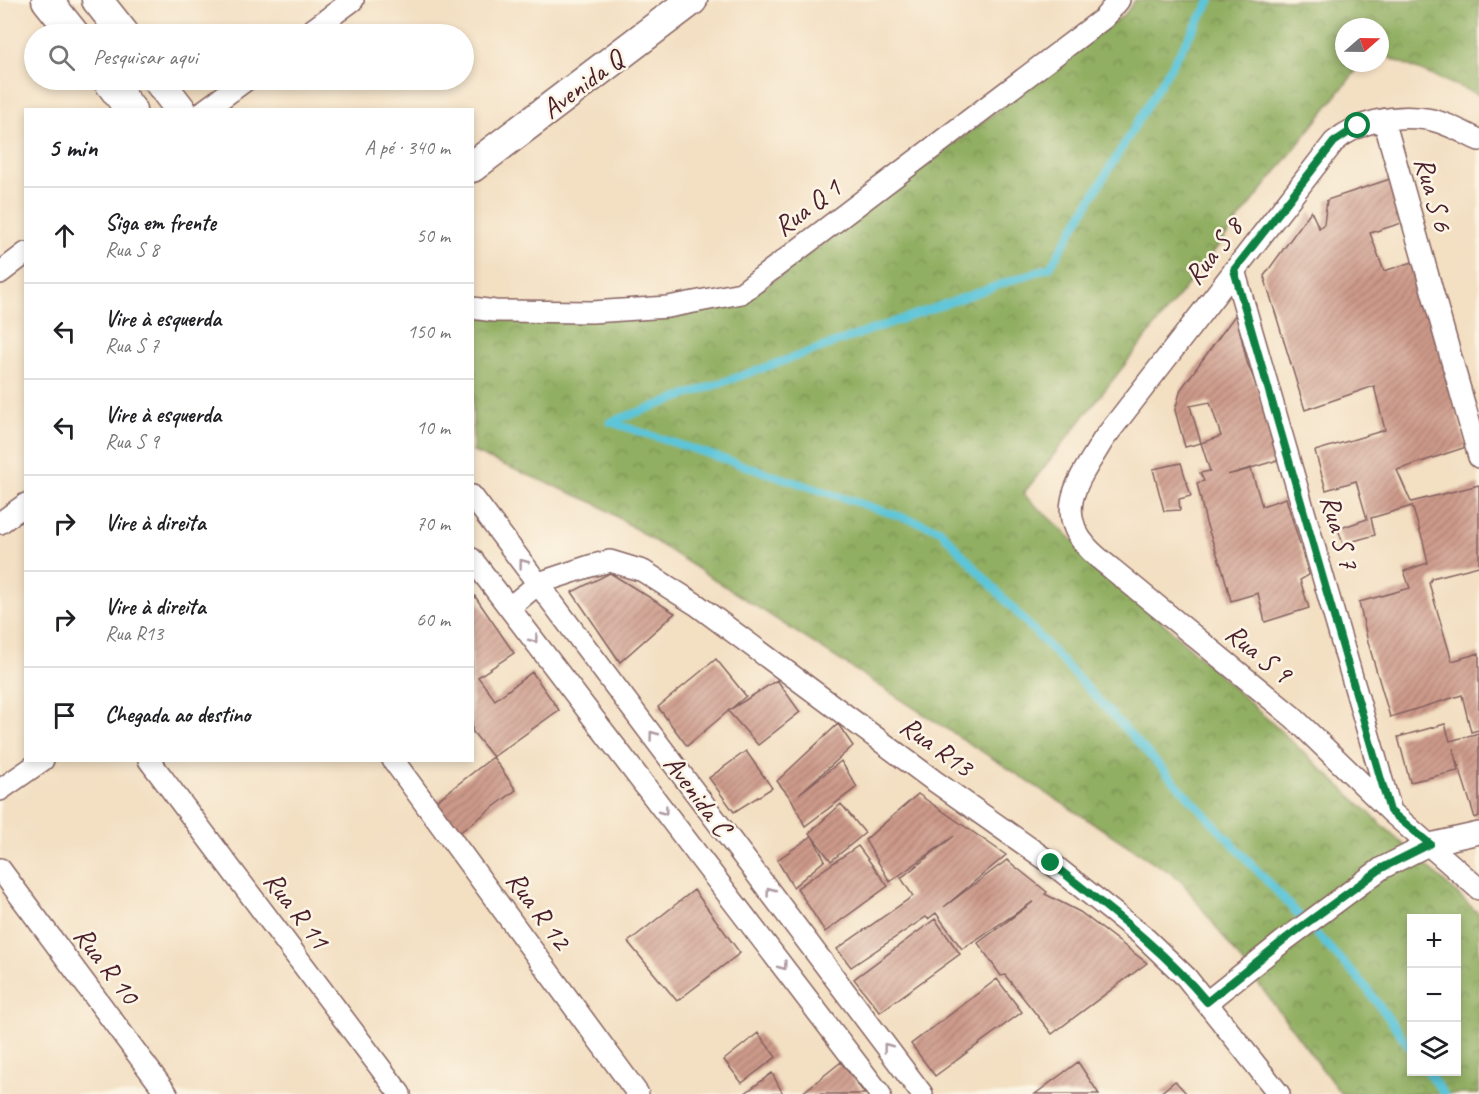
<!DOCTYPE html>
<html lang="pt">
<meta charset="utf-8">
<style>
:root{--surface:#fff;--page:#f2f2f2;--text:#202124;--muted:#757577;--line:#e0e0e0}
body{margin:0;font-family:Caveat,sans-serif;background:var(--page);color:var(--text)}
.controls{position:absolute;right:18px;bottom:18px;display:grid;overflow:hidden;border-radius:0px;box-shadow:0 3px 9px #0003}
.controls button{width:54px;height:54px;display:grid;place-items:center;padding:0;border:0;border-bottom:2px solid var(--line);background:var(--surface);color:var(--text);font:30px sans-serif}
.compass{position:absolute;left:1335px;top:18px;width:54px;height:54px;border-radius:50%;background:var(--surface);box-shadow:0 3px 9px #0003;rotate:70deg}
.stop{position:absolute;width:18px;height:18px;margin:-14px;border:4px solid #0b8043;border-radius:50%;background:#fff}
.stop.end{background:#0b8043;border-color:#fff;box-shadow:0 2px 6px #0008}
.list{margin:0;padding:0;list-style:none}
h2{display:flex;justify-content:space-between;align-items:center;height:78px;margin:0;padding:0 24px;font-size:26px}
h2 small{font-size:20px;font-weight:400;color:var(--muted)}
.list li{display:grid;grid-template-columns:39px 1fr auto;gap:18px;align-items:center;box-sizing:border-box;height:96px;padding:0 24px;border-top:2px solid var(--line)}
.list b{display:block;font-size:22px;white-space:nowrap}
.list p{margin:0;font-size:20px;white-space:nowrap;color:var(--muted)}
.list em{font-size:20px;font-style:normal;color:var(--muted)}
.icon{flex:none;width:33px;height:33px;fill:none;stroke:currentColor;stroke-width:2;stroke-linecap:round;stroke-linejoin:round}
.map{position:relative;flex:none;width:1479px;height:1094px;overflow:hidden}
.search{position:absolute;background:var(--surface);box-shadow:0 3px 9px #0003;left:24px;top:24px;width:450px;height:66px;display:flex;align-items:center;gap:15px;box-sizing:border-box;padding:0 21px;border-radius:33px;color:var(--muted);font-size:22px}
.panel{position:absolute;background:var(--surface);box-shadow:0 3px 9px #0003;left:24px;top:108px;width:450px;height:654px;border-radius:0px}
.map>svg:first-child{display:block}
.forest{fill:url(#forest-crowns);stroke:#6e6746;stroke-width:1.5;fill-rule:evenodd}
.lines{fill:none;stroke-linecap:round;stroke-linejoin:round}
.stream{stroke:#5cc5d9;stroke-width:8}
.building{fill:url(#building-hatch)}
.street-casing{stroke:#856260;stroke-width:24}
.secondary-casing{stroke:#856260;stroke-width:33}
.street{stroke:#fff;stroke-width:21}
.secondary{stroke:#fff;stroke-width:30}
.oneway{stroke:#ae9aa0}
.route{stroke:#0b8043;stroke-width:8}
.labels{text-anchor:middle;dominant-baseline:central;stroke-width:5;stroke-linejoin:round;paint-order:stroke}
.street-label{font-size:28px;fill:#4a1f2b;stroke:#fcf5e5}
</style>
<div class="map">
<svg width="1479" height="1094" viewBox="0 0 1479 1094">
<defs>
<pattern id="forest-crowns" width="20" height="18" patternUnits="userSpaceOnUse" patternTransform="scale(1.5)"><rect width="20" height="18" fill="#91af62"/><path d="M2 6a3 3 0 1 1 6 0M12 15a3 3 0 1 1 6 0" fill="none" stroke="#788e51"/></pattern>
<pattern id="building-hatch" width="6" height="6" patternUnits="userSpaceOnUse" patternTransform="scale(1.5)"><rect width="6" height="6" fill="#cd9a8a"/><path d="M-1 1l2-2M0 6l6-6M5 7l2-2" fill="none" stroke="#a87d71"/></pattern>
</defs>
<rect width="100%" height="100%" fill="#fcf5e5"/>
<filter id="ink" filterUnits="userSpaceOnUse"><feTurbulence type="fractalNoise" baseFrequency=".0167" numOctaves="2"/><feDisplacementMap in="SourceGraphic" scale="12" xChannelSelector="R" yChannelSelector="G"/><feConvolveMatrix kernelMatrix="1 2 1 2 8 2 1 2 1" color-interpolation-filters="sRGB"/></filter>
<filter id="wash" filterUnits="userSpaceOnUse"><feTurbulence type="fractalNoise" baseFrequency=".008" numOctaves="4" result="noise"/><feDisplacementMap in="SourceGraphic" scale="24" xChannelSelector="R" yChannelSelector="G"/><feGaussianBlur stdDeviation="1.35" result="paint"/><feColorMatrix in="noise" values="0 0 0 0 0 0 0 0 0 0 0 0 0 0 0 0 0 1.4 0 .05"/><feComposite in="paint" operator="in"/></filter>
<g filter="url(#wash)">
<rect width="100%" height="100%" fill="#f3dfc2"/>
<path class="forest" d="M1135,0H1479V95L1380,54V27H1344V63H1362L1023,494L1479,914V1094H1341L1180,879L597,504L473,452L472,317L670,316L744,303L1126,13ZM1412,918H1456V1072H1412Z"/>
<g class="lines">
<path class="stream" d="M610,422L939,529L1364,985L1412,1050
M610,422L1050,267L1211,0
M1428,1072L1444,1094"/>
</g>
<g id="blocks">
<path class="building" d="M1393,178L1405,222L1370,233L1384,271L1416,261L1466,447L1397,470L1411,502L1479,485V566L1432,578L1429,583L1452,661L1479,653V730L1471,732L1462,695L1390,717L1368,642L1359,602L1410,588L1404,571L1428,563L1423,541L1412,506L1371,518L1375,535L1343,544L1338,529L1367,519L1356,481L1326,490L1315,451L1385,430L1374,386L1305,410L1264,276L1311,211L1319,228L1324,224L1327,200Z
M1236,314L1247,362L1257,387L1278,460L1227,475L1251,469L1262,506L1286,498L1309,575L1300,580L1309,608L1265,622L1258,593L1231,601L1223,571L1206,523L1197,483L1204,481L1200,473L1210,471L1201,443L1221,436L1210,402L1190,406L1201,443L1185,447L1175,410L1181,389Z
M1181,463L1191,496L1179,499L1180,510L1164,511L1153,469Z
M610,573L675,613L620,662L572,592Z
M472,592L514,653L478,677L495,700L532,672L559,710L493,757L472,731Z
M716,659L746,696L687,746L658,707Z
M777,680L800,712L758,745L728,711Z
M838,724L853,746L799,794L841,761L857,787L805,826L792,800L777,781Z
M1445,724L1450,741L1479,733V816L1475,818L1453,748L1458,771L1410,782L1398,737Z
M746,751L772,788L734,812L709,778Z
M493,757L516,790L459,833L435,802Z
M918,794L1006,855L944,907L1007,860L1047,892L1045,894L1080,912L1147,963L1052,1034L1005,975L1001,976L978,943L1033,902L962,949L936,913L928,919L926,917L851,967L837,949L913,896L901,878L954,836L890,882L865,840Z
M841,804L865,833L831,861L812,836L825,860L793,887L777,860L812,836L809,833Z
M858,846L888,886L825,932L797,888Z
M694,890L740,953L677,1001L628,942Z
M935,919L960,954L880,1012L854,979Z
M997,979L1022,1012L935,1076L911,1044Z
M758,1033L776,1057L742,1083L724,1060Z
M841,1062L865,1094H801Z
M1078,1062L1099,1094H1035Z
M772,1073L783,1094H744Z
M1175,1081L1187,1094H1159Z"/>
</g>
</g>
<g filter="url(#ink)">
<use href="#blocks" fill-opacity="0" stroke="#856260" stroke-width="1.5"/>
<g class="lines">
<g class="street-casing">
<path id="street" d="M307,34L353,0
M205,110L246,80
M1384,120L1479,457
M1479,140C1462,132 1445,122 1427,119C1395,114 1358,121 1334,142L1103,440C1083,475 1052,508 1087,547C1094,555 1103,562 1112,569L1293,717L1390,811L1479,889
M1234,270L1390,808
M0,273L26,253
M472,308L495,311L592,312L668,307L741,293L1104,18L1119,0
M472,496L922,1094
M0,523L26,504
M472,559L880,1094
M510,607L539,583L590,566L610,561L643,571L697,605L933,780L1051,863L1143,936L1186,977L1279,1094
M149,760L400,1094
M393,760L638,1094
M0,790L43,760
M0,869L167,1094
M1207,1002L1285,940L1382,868L1430,844L1479,833"/>
</g>
<g class="secondary-casing">
<path id="secondary" d="M47,0L74,34
M97,0L124,34
M108,80L131,110
M158,80L181,110
M472,167L692,0"/>
</g>
<use href="#street" class="street"/>
<use href="#secondary" class="secondary"/>
</g>
<defs><path id="oneway-chevron" d="M-2-3.5L2.5 0L-2 3.5" fill="none" stroke-width="1.6" stroke-linecap="round" stroke-linejoin="round" transform="scale(1.5)"/></defs>
<g class="oneway">
<use href="#oneway-chevron" transform="translate(523 563) rotate(-127)"/>
<use href="#oneway-chevron" transform="translate(534 639) rotate(53)"/>
<use href="#oneway-chevron" transform="translate(653 735) rotate(-127)"/>
<use href="#oneway-chevron" transform="translate(664 811) rotate(53)"/>
<use href="#oneway-chevron" transform="translate(770 891) rotate(-127)"/>
<use href="#oneway-chevron" transform="translate(783 966) rotate(53)"/>
<use href="#oneway-chevron" transform="translate(887 1047) rotate(-127)"/>
</g>
</g>
<g class="lines" filter="url(#ink)">
<path class="route" d="M1051,863C1106,907 1162,948 1207,1002L1285,939L1382,868L1430,844L1390,811L1234,270L1334,142L1358,126"/>
</g>
<g class="labels">
<g class="street-label">
<text transform="translate(582 84) rotate(-37)">Avenida Q</text>
<text transform="translate(1434 194) rotate(74)">Rua S 6</text>
<text transform="translate(807 207) rotate(-37)">Rua Q 1</text>
<text transform="translate(1213 251) rotate(-52)">Rua S 8</text>
<text transform="translate(1340 532) rotate(74)">Rua S 7</text>
<text transform="translate(1259 653) rotate(39)">Rua S 9</text>
<text transform="translate(937 746) rotate(36)">Rua R13</text>
<text transform="translate(698 795) rotate(53)">Avenida C</text>
<text transform="translate(297 910) rotate(53)">Rua R 11</text>
<text transform="translate(539 910) rotate(54)">Rua R 12</text>
<text transform="translate(107 965) rotate(53)">Rua R 10</text>
</g>
</g>
</svg>
<div class="controls">
<button>+</button>
<button>−</button>
<button><svg class="icon" aria-label="layers" viewBox="0 0 24 24"><path d="M12 4l9 5-9 5-9-5zM3 14l9 5 9-5"/></svg></button>
</div>
<svg class="compass" viewBox="-18 -18 36 36"><path d="M0-13l5 13h-10z" fill="#e53935"/><path d="M0 13l5-13h-10z" fill="#757577"/></svg>
<div class="stop" style="left:1358px;top:126px"></div>
<div class="stop end" style="left:1051px;top:863px"></div>
<div class="search"><svg class="icon" aria-label="search" viewBox="0 0 24 24"><circle cx="10" cy="10" r="6"/><path d="M15 15l6 6"/></svg>Pesquisar aqui</div>
<section class="panel">
<h2>5 min<small>A pé · 340 m</small></h2>
<ul class="list">
<li><svg class="icon" aria-label="ahead" viewBox="0 0 24 24"><path d="M12 20V5M6 11l6-6 6 6"/></svg><div><b>Siga em frente</b><p>Rua S 8</p></div><em>50 m</em></li>
<li><svg class="icon" aria-label="left" viewBox="0 0 24 24"><path d="M17 20v-9H6M10 6l-5 5 5 5"/></svg><div><b>Vire à esquerda</b><p>Rua S 7</p></div><em>150 m</em></li>
<li><svg class="icon" aria-label="left" viewBox="0 0 24 24"><path d="M17 20v-9H6M10 6l-5 5 5 5"/></svg><div><b>Vire à esquerda</b><p>Rua S 9</p></div><em>10 m</em></li>
<li><svg class="icon" aria-label="right" viewBox="0 0 24 24"><path d="M7 20v-9h11M14 6l5 5-5 5"/></svg><div><b>Vire à direita</b></div><em>70 m</em></li>
<li><svg class="icon" aria-label="right" viewBox="0 0 24 24"><path d="M7 20v-9h11M14 6l5 5-5 5"/></svg><div><b>Vire à direita</b><p>Rua R13</p></div><em>60 m</em></li>
<li><svg class="icon" aria-label="arrive" viewBox="0 0 24 24"><path d="M6 21V4h12l-3 4 3 4H6"/></svg><div><b>Chegada ao destino</b></div></li>
</ul>
</section>
</div>
